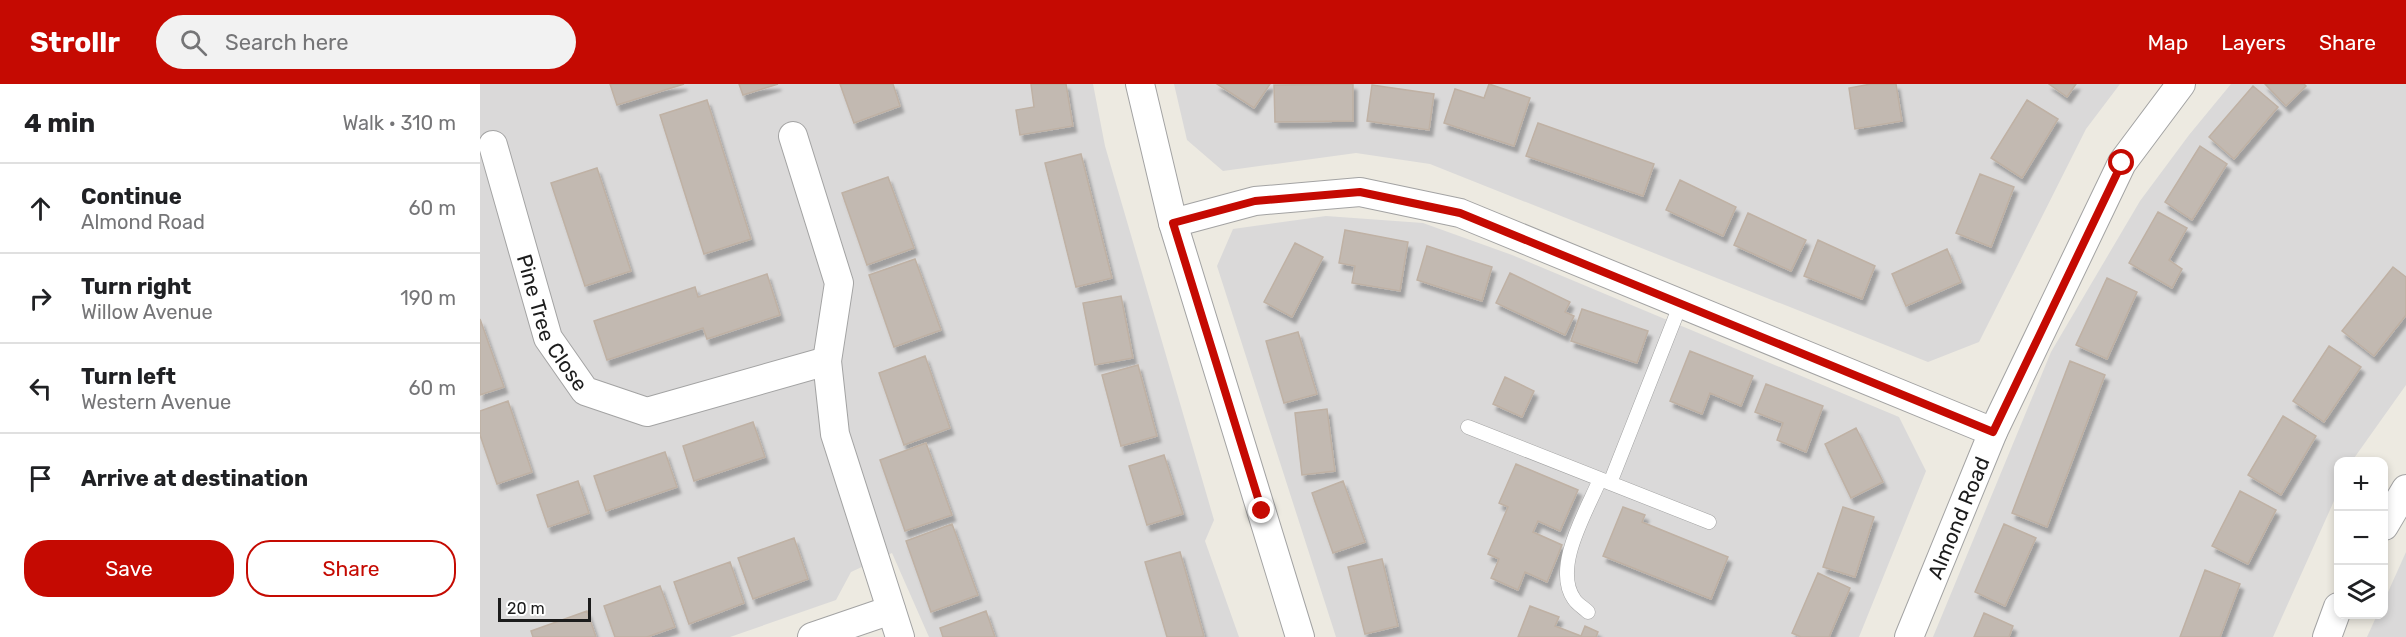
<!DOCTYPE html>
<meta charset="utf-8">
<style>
:root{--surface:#fff;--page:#f2f2f2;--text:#202124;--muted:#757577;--line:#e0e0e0;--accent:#c50a02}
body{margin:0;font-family:Rubik,sans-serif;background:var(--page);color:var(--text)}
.controls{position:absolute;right:18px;bottom:18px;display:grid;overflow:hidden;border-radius:12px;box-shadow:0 3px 9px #0003}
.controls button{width:54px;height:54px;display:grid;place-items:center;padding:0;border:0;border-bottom:2px solid var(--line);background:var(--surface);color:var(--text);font:30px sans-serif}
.scale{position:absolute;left:18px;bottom:15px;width:93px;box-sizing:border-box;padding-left:6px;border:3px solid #1c1c1c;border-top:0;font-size:16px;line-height:21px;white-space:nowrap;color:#1c1c1c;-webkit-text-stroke:4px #fff;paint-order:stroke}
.stop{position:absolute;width:18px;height:18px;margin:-14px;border:4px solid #c50a02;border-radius:50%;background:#fff}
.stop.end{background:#c50a02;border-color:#fff;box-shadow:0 2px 6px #0008}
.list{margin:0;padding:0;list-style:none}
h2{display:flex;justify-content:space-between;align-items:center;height:78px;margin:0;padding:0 24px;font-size:26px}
h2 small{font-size:20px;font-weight:400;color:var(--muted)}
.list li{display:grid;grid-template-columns:39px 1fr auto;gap:18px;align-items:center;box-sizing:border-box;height:90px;padding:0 24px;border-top:2px solid var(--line)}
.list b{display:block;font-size:22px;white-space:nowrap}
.list p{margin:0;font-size:20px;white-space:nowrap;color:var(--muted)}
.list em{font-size:20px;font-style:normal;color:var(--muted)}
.actions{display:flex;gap:12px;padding:18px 24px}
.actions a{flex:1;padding:14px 0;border:2px solid var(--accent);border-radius:24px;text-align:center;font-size:21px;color:var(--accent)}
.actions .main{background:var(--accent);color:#fff}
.icon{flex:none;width:33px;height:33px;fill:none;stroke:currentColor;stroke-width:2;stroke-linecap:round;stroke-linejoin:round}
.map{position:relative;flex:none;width:1926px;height:553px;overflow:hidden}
header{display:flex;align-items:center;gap:36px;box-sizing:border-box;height:84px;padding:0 30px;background:var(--accent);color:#fff}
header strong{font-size:28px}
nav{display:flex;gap:33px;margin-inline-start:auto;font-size:21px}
.search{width:420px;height:54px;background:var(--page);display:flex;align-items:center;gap:15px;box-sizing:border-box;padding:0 21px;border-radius:33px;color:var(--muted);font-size:22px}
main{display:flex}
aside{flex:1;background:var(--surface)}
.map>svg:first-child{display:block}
.residential{fill:#dad9d9}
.building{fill:#c2b9b1;stroke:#bfb1a4;stroke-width:1.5;filter:url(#shadow)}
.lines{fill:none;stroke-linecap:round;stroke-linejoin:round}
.service-casing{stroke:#a3a3a3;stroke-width:15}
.minor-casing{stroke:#a3a3a3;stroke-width:30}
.service{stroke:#fff;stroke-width:14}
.minor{stroke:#fff;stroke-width:28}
.route{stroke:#c50a02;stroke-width:8}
.labels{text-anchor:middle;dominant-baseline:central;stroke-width:5;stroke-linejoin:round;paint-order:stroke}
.street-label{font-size:21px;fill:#1c1c1c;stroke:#fff}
</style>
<header>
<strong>Strollr</strong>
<div class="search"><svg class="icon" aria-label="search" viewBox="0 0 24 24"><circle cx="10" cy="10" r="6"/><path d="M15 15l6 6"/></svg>Search here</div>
<nav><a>Map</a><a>Layers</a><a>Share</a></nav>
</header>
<main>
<aside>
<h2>4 min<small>Walk · 310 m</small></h2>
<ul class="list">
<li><svg class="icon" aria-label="ahead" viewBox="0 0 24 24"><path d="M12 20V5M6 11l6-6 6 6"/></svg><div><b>Continue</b><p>Almond Road</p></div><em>60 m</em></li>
<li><svg class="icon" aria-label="right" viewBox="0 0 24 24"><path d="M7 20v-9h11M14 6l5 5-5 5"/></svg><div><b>Turn right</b><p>Willow Avenue</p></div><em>190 m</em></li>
<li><svg class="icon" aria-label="left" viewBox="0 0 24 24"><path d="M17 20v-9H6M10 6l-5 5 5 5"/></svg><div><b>Turn left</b><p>Western Avenue</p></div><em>60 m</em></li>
<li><svg class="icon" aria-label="arrive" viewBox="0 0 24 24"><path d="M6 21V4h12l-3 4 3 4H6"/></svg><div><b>Arrive at destination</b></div></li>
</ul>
<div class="actions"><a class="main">Save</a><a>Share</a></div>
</aside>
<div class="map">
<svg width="1926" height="553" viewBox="0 0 1926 553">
<defs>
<filter id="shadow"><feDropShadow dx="3.5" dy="6" stdDeviation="1.5" flood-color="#0004"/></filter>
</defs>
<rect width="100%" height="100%" fill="#edeae1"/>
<path class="residential" d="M0,0H613L625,62L734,436L725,457L759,553H449L412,469L371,488L356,516L250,553H0Z
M694,0H1640L1606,45L1499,258L1448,278L950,80L876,69L743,87L707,56Z
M1751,0H1926V301L1872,377L1858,378V408L1793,553H1453L1571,268L1660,117L1709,51Z
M846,132L943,139L1032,171L1419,333L1446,387L1379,553H856L737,182L753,145Z
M1926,468V553H1887L1897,531L1904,530V517Z"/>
<path class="building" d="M130,0H204L137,21Z
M259,0H298L263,11Z
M360,0H413L420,22L374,39Z
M551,0H586L593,42L540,51L536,26L554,23Z
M737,0H790L774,24Z
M873,0V37L795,38L794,1Z
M1009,0L1050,14L1034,62L964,39L975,5L1004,14Z
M1391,0H1416L1422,37L1375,45L1369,4Z
M1569,0H1596L1587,13Z
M1785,0H1824L1826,2L1806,22Z
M892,1L954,10L949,46L887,37Z
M1773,2L1798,23L1754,75L1729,53Z
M227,16L271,155L224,170L180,31Z
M1547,16L1578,35L1542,94L1511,74Z
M1058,39L1174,80L1163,112L1046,72Z
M1720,62L1747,80L1712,136L1685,118Z
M601,70L632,194L596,203L565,79Z
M117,84L151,187L105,202L71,99Z
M1500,90L1534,103L1511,163L1476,149Z
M408,93L434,164L387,181L362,109Z
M1200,96L1256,123L1243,152L1186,126Z
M1678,128L1707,144L1689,176L1702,185L1692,204L1649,179Z
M1268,129L1326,156L1311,187L1254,161Z
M865,146L928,158L920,207L872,199L875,182L859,179Z
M1338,156L1395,182L1382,215L1324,192Z
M815,159L843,173L812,233L784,218Z
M947,162L1012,183L1002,217L937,196Z
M1467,165L1481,198L1426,222L1412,190Z
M435,175L461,246L414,263L389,191Z
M1913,183L1926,193V231L1894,272L1862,247Z
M1030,189L1090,218L1085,228L1094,232L1085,251L1016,219Z
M287,190L300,231L227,255L223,244L127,276L114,237L215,203L218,213Z
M1627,194L1657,208L1627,275L1596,261Z
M641,212L653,274L615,281L603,219Z
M1102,225L1168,247L1157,279L1091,257Z
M0,235L24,303L0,311Z
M818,248L837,310L804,319L786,257Z
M1849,262L1881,283L1844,338L1813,317Z
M1210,267L1273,292L1261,322L1230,309L1222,330L1190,317Z
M445,272L470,344L424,361L399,289Z
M1590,277L1625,291L1567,443L1532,429Z
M658,281L677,352L641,362L622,291Z
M1025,293L1054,307L1042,333L1013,320Z
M1286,300L1343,322L1326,368L1297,356L1303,339L1275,328Z
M28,317L52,388L17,400L0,351V327Z
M847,325L855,387L822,391L815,329Z
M1803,332L1836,352L1801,411L1768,391Z
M273,338L285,373L214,397L203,362Z
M1376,344L1403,398L1371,414L1345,360Z
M446,359L472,431L425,447L400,376Z
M185,368L197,403L126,427L114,392Z
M684,371L703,430L667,441L649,382Z
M1036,380L1098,406L1080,447L1058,437L1053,448L1082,461L1067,498L1045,488L1038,506L1011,494L1019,475L1008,470L1028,423L1019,419Z
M98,397L109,429L68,443L57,411Z
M863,397L885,458L853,469L832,409Z
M1760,407L1796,426L1768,480L1732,462Z
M1143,423L1165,431L1162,438L1248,473L1231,515L1123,472Z
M1363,423L1394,433L1375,493L1343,483Z
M472,440L498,511L451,528L426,457Z
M1524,440L1556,454L1525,522L1495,508Z
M314,454L328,495L273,515L258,474Z
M700,468L724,552L721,553H687L665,478Z
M902,475L918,542L885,550L868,483Z
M250,478L264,519L209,540L194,498Z
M1725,486L1760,500L1740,553H1700Z
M1338,489L1370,504L1349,553H1321L1312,549Z
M180,502L195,543L167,553H135L124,522Z
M1050,522L1079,533L1075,542L1101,552L1105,542L1118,548L1116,553H1038Z
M107,527L116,553H53L51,547Z
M506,527L515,553H463L460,544Z
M1504,529L1533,542L1529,553H1494Z"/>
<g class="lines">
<g class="service-casing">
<path id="service" d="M988,343L1229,438
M1130,399L1201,219
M1108,528C1104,524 1097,520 1094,515C1072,483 1107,427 1120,395"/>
</g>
<g class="minor-casing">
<g id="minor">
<path d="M660,0L693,139L820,553"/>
<path d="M313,52L359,199L347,277L355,350L420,553"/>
<path id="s1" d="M13,61L68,254L105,307L167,328L347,277"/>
<path d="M693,139L775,117L880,108L980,129L1513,348"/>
<path d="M1904,442L1926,405"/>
<path d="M332,553L411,526"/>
<path id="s2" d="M1429,553L1513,348L1642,79L1701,0"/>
<path d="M1847,553L1858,523"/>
</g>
</g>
<use href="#service" class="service"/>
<use href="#minor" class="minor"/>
</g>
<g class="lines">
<path class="route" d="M782,427L693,139L775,117L880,108L980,129L1513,348L1642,79"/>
</g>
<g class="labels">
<g class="street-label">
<text stroke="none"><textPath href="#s1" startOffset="188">Pine Tree Close</textPath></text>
<text stroke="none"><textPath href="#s2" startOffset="129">Almond Road</textPath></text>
</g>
</g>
</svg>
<div class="controls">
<button>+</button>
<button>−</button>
<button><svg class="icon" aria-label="layers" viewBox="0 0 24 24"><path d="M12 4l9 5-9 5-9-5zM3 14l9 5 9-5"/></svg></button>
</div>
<div class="scale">20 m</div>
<div class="stop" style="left:1642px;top:79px"></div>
<div class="stop end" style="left:782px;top:427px"></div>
</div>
</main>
